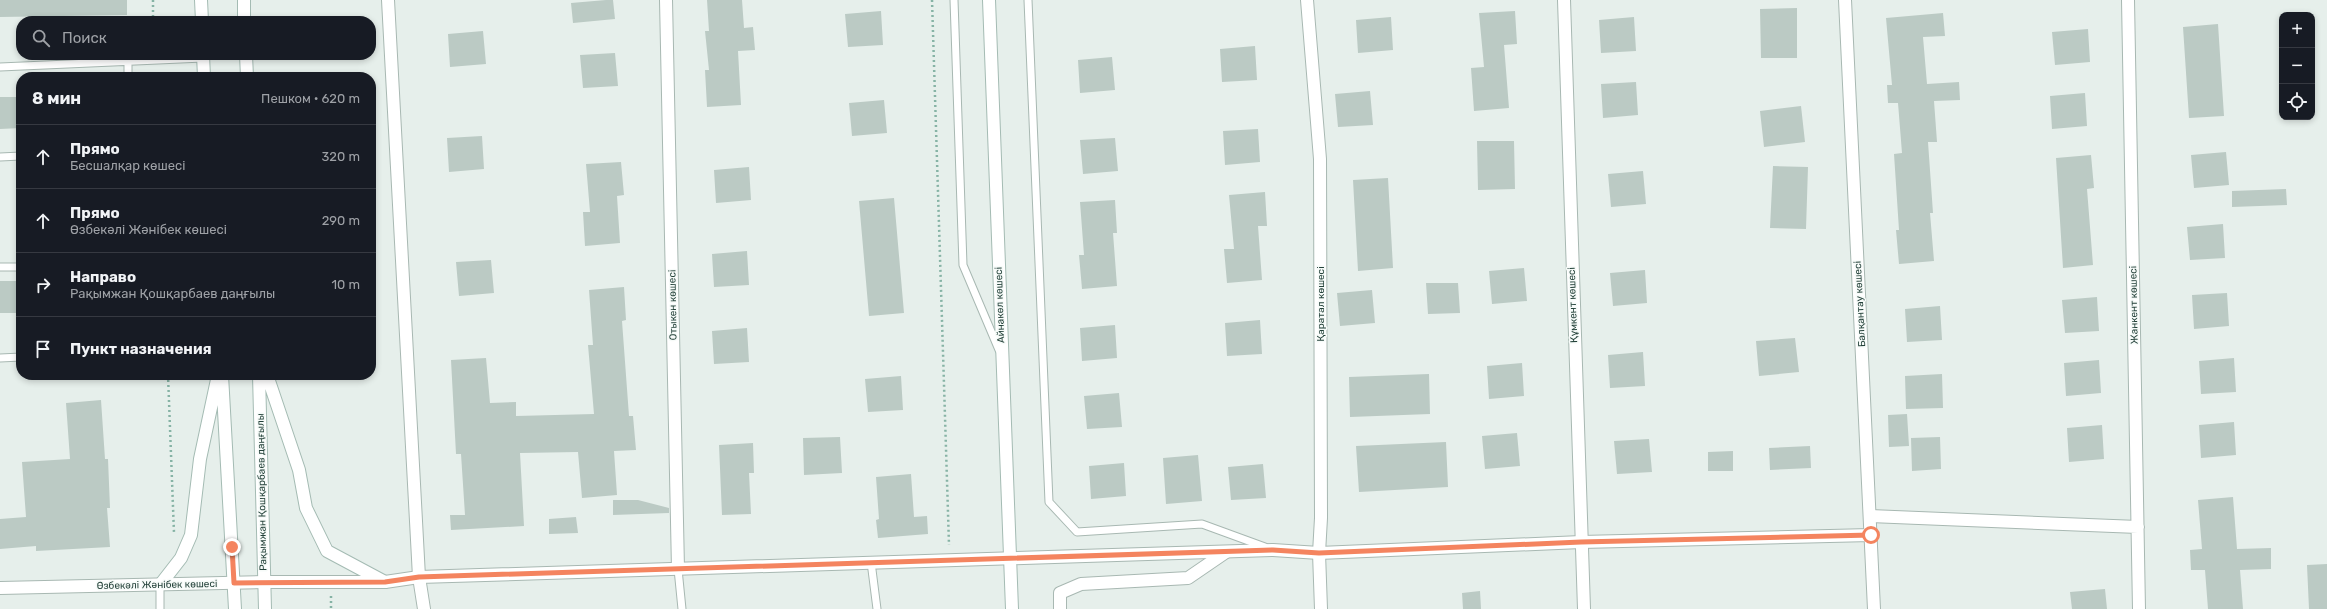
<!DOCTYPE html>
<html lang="ru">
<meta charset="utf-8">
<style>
:root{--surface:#171b24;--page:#20242c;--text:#f1f3f6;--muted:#9ea1a6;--line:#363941}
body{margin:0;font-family:Rubik,sans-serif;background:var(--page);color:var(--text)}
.controls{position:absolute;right:12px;top:12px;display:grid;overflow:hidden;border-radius:8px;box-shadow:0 2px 6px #0003}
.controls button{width:36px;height:36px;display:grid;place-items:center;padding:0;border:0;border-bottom:1px solid var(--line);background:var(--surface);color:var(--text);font:20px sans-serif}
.stop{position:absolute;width:12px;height:12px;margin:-9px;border:3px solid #f4845f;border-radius:50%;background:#fff}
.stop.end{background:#f4845f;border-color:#fff;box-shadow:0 1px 4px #0008}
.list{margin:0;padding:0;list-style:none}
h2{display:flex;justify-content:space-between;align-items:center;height:52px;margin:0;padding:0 16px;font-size:17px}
h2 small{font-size:13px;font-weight:400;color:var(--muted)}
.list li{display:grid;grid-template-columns:26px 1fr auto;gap:12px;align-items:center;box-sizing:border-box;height:64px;padding:0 16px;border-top:1px solid var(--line)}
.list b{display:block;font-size:15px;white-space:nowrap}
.list p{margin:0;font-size:13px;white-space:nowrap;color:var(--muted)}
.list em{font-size:13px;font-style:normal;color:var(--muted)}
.icon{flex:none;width:22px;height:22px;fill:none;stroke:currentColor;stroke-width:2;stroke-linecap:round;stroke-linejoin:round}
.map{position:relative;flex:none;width:2327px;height:609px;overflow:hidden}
.search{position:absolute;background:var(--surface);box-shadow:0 2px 6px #0003;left:16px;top:16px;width:360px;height:44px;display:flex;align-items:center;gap:10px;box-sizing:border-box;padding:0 14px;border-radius:16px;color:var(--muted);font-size:15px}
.panel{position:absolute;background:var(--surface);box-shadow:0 2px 6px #0003;left:16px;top:72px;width:360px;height:308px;border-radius:16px}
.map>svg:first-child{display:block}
.building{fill:#bbcac4}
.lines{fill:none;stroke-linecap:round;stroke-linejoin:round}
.service-casing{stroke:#a8b8b2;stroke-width:9}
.minor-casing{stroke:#a8b8b2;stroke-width:14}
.tertiary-casing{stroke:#a8b8b2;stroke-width:14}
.secondary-casing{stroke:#a4bbb3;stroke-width:14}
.path{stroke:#86b3a5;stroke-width:2.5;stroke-dasharray:2 3;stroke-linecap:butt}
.service{stroke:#fff;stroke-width:7}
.minor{stroke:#fff;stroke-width:12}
.tertiary{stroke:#fff;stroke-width:12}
.secondary{stroke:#fff;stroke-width:12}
.route{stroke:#f4845f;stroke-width:5}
.labels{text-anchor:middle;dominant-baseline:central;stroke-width:3;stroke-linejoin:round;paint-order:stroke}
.street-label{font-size:10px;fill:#24423a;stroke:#f7fbf9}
</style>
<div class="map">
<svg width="2327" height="609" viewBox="0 0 2327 609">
<rect width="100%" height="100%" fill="#e6efeb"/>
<path class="building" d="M0,0H127V15L0,17Z
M606,0H613L615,19L573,23L571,3Z
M707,0H742L744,28L753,27L755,50L738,51L741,105L707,107L705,70H709L705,31H709Z
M1797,8V58H1761L1760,9Z
M881,11L883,45L848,47L845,14Z
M1515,11L1517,44L1504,45L1509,108L1474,111L1471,68L1484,67L1479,13Z
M1943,13L1945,36L1923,37L1927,84L1959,82L1960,100L1934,101L1937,142H1928L1933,213H1930L1934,261L1899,264L1896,230H1899L1894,154L1902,153L1898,103H1888L1887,85H1892L1886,18Z
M1391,17L1393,50L1358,53L1356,20Z
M1634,17L1636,51L1601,53L1599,20Z
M2218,24L2224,116L2189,118L2183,27Z
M2088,29L2090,62L2055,65L2052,32Z
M483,31L486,64L450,67L448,34Z
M1255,46L1257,80L1222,82L1220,49Z
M615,53L618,86L583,88L580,55Z
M1112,57L1115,90L1080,93L1078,60Z
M1636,82L1638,115L1603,118L1601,84Z
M1370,91L1373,125L1338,127L1335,94Z
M2085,93L2087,126L2052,129L2050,96Z
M0,97H21V128L0,129Z
M884,100L887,133L852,136L849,103Z
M1801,106L1805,142L1764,147L1760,111Z
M1258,129L1260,162L1225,165L1223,131Z
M482,136L484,169L449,172L447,138Z
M1115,138L1118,171L1083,174L1080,140Z
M1477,141H1514L1515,189L1478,190Z
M2226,152L2229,185L2194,188L2191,155Z
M2091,155L2094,188L2087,189L2093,265L2063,268L2056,158Z
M621,162L624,195L617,196L620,243L585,246L583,212H590L586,164Z
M1773,166L1808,167L1806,229L1770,228Z
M749,167L751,200L716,203L714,170Z
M1643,171L1646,204L1611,207L1608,174Z
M1388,178L1393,268L1358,271L1353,180Z
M2286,189L2287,205L2232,207V191Z
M1265,192L1267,226H1258L1262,280L1227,283L1224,249H1234L1229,195Z
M894,198L904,313L869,316L859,201Z
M1115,200L1117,233H1113L1117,286L1082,289L1079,255H1084L1080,202Z
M2223,224L2225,258L2190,260L2187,227Z
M747,251L749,285L714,287L712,254Z
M491,260L494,293L459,296L456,262Z
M1524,268L1527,301L1492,304L1489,271Z
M1645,270L1647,303L1613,306L1610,273Z
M0,281H21V313H0Z
M1426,283H1458L1460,313L1428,314Z
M624,287L626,320L622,321L629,416H633L636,450L614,451L617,495L582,498L578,452L520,453L524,526L451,530L450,515H465L461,454H456L451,360L486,358L490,403L516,402V416L594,414L588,345H593L589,290Z
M1372,290L1375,323L1340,326L1337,293Z
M2227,293L2229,326L2194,329L2192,295Z
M2097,297L2099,331L2065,333L2062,300Z
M1940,306L1942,340L1907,342L1905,309Z
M1260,320L1262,354L1227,356L1225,323Z
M1115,325L1117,358L1082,361L1080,328Z
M747,328L749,362L714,364L712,331Z
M1795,338L1799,372L1759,376L1756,341Z
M1643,352L1645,386L1610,388L1608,355Z
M2234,358L2236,392L2201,394L2199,361Z
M2099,360L2101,393L2066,396L2064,363Z
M1522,363L1524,396L1489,399L1487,366Z
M1429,374L1430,414L1350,417L1349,377Z
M1942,374L1943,408L1906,409L1905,376Z
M901,376L903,410L868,412L865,379Z
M1119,393L1122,427L1087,429L1084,396Z
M101,400L105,459H108L110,508H107L110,547L36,551V546L0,549V519L26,517L22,462L70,459L66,403Z
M1907,414L1909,446L1889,447L1888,415Z
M2234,422L2236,455L2201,458L2199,425Z
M2102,425L2104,459L2069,462L2067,428Z
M1517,433L1520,466L1485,469L1482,436Z
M840,437L842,473L804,475L803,438Z
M1940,437L1941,469L1912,471L1911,438Z
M1649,439L1652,472L1617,474L1614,441Z
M1446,442L1448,487L1359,492L1356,446Z
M753,443L754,473H749L751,514L722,515L719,445Z
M1810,446L1811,468L1770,470L1769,448Z
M1733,451V471H1708V452Z
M1198,455L1202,501L1166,504L1163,458Z
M1124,463L1126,496L1091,499L1089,466Z
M1263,464L1266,498L1231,500L1228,467Z
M911,474L914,517L927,516L928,534L878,538L876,520L879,519L876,477Z
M2233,497L2237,549L2271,548V569L2240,570L2243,609H2208L2205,570H2191L2190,550L2202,549L2198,500Z
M613,500H638L669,508V513L613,515Z
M576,517L578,533L549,534V519Z
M2327,564V609H2309L2307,565Z
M2105,589L2107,609H2072L2070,592Z
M1480,591L1481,609H1463L1462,593Z"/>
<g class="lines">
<g class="service-casing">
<path id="service" d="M954,0L963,265L999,350
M1028,0L1049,502L1077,532L1202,524L1265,547
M128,61V77
M0,67L203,58
M0,157L21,156
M0,267H21
M0,358L21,357
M871,562L877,609
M678,569L682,609
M160,609V585"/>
</g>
<g class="minor-casing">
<path id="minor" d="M388,0L419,577L424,609
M666,0L678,569
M1307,0L1320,159L1321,518L1319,553L1321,609
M1564,0L1584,609
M2128,0L2139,609
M1870,516L2138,527
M1060,609V593L1081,584L1188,578L1226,552"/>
</g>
<g class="tertiary-casing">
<path id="tertiary" d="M1845,0L1874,609
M0,588L264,582H385L419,577L1273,550L1319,553L1581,542L1871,535"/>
</g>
<g class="secondary-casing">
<path id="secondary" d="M201,0L202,21
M244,0V21
M989,0L1012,609
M203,55L204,77
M246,55L247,77
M222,375L235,609
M259,375L265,609
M267,375L299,470L306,508L327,551L385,582
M160,585L181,558L191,535L200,459L218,375"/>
</g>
<path class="path" d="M153,0V21
M932,0L949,545
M168,375L174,533
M331,596V609"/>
<use href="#service" class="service"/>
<use href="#minor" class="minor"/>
<use href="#tertiary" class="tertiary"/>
<use href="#secondary" class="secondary"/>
</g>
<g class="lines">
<path class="route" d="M232,547L234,583L385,582L419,577L1273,550L1319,553L1581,542L1871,535"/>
</g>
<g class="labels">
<g class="street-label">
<text transform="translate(1321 304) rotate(-90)">Қаратал көшесі</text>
<text transform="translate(1860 304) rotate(-93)">Балқантау көшесі</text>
<text transform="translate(673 305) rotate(-91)">Отыкен көшесі</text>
<text transform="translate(1000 305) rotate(-92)">Айнакөл көшесі</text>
<text transform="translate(1573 305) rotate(-92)">Құмкент көшесі</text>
<text transform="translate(2134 305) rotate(-91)">Жанкент көшесі</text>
<text transform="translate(262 492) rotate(-91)">Рақымжан Қошқарбаев даңғылы</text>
<text transform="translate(157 585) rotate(-1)">Өзбекәлі Жәнібек көшесі</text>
</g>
</g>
</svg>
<div class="controls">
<button>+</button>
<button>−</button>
<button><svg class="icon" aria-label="locate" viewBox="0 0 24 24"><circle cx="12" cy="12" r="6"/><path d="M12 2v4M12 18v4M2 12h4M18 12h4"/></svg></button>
</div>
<div class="stop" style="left:1871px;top:535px"></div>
<div class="stop end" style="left:232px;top:547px"></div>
<div class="search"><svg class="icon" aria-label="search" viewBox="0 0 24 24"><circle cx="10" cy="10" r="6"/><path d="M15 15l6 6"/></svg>Поиск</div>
<section class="panel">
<h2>8 мин<small>Пешком · 620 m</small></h2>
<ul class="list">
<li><svg class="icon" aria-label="ahead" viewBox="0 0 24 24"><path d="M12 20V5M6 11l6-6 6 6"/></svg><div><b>Прямо</b><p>Бесшалқар көшесі</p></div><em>320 m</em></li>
<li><svg class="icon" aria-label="ahead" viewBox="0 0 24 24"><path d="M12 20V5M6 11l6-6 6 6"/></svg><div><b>Прямо</b><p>Өзбекәлі Жәнібек көшесі</p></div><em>290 m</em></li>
<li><svg class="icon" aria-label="right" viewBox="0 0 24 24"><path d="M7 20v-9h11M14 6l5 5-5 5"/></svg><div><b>Направо</b><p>Рақымжан Қошқарбаев даңғылы</p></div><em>10 m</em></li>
<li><svg class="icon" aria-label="arrive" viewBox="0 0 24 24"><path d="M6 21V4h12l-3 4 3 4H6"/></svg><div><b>Пункт назначения</b></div></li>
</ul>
</section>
</div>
